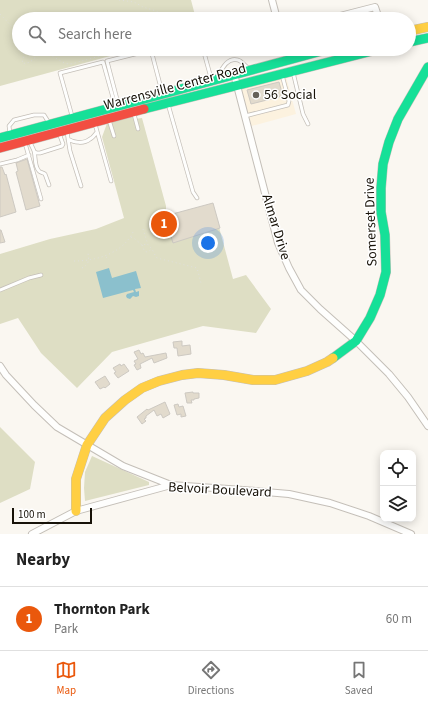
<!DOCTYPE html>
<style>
:root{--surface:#fff;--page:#f2f2f2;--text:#222;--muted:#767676;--line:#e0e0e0;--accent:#ea580c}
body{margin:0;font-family:"Source Sans 3",sans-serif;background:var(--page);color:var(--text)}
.controls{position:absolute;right:12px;bottom:12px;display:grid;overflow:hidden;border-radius:8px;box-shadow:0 2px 10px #0003}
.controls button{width:36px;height:36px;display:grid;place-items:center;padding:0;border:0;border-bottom:1px solid var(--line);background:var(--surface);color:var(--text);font:20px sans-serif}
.scale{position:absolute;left:12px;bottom:10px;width:80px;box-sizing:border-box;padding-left:4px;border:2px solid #171208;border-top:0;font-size:11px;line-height:14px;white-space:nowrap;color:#171208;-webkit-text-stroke:3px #fff;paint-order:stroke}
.you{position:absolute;left:208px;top:243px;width:14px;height:14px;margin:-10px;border:3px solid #fff;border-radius:50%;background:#1a73e8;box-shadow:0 0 0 6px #1a73e833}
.badge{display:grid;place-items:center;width:26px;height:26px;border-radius:50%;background:var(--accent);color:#fff;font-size:13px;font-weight:700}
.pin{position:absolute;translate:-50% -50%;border:2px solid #fff;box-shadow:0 1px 4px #0006}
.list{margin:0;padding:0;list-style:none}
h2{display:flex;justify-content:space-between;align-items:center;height:52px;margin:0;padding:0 16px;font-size:17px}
h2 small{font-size:13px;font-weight:400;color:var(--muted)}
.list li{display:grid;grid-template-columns:26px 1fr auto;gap:12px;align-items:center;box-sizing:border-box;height:64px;padding:0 16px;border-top:1px solid var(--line)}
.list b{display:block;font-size:15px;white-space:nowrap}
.list p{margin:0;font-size:13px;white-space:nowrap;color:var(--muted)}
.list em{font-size:13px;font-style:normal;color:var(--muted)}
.icon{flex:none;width:22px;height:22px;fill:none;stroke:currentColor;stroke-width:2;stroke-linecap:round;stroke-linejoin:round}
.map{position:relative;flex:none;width:428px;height:534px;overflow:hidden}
.search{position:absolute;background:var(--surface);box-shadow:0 2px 10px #0003;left:12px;right:12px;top:12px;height:44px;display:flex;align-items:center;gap:10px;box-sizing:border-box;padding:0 14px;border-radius:22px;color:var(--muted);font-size:15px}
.sheet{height:116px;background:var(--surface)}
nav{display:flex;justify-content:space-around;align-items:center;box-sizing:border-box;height:56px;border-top:1px solid var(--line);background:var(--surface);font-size:11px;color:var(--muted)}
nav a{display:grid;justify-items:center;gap:2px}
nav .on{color:var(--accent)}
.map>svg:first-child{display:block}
.built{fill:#fcf2df}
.green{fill:#dedec4}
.water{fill:#8bc0cd}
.building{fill:#e2dbcd;stroke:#cdc9c2}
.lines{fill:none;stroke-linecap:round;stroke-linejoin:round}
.lane-casing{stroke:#c4bfb8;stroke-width:4.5}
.street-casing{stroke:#c4bfb8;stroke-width:8}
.fast-casing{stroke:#c4bfb8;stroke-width:10}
.slow-casing{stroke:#c4bfb8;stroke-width:10}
.jam-casing{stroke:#c4bfb8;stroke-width:10}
.path{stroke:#dfdedc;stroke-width:1;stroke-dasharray:1 3;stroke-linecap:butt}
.lane{stroke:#fefefd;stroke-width:3}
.street{stroke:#fefefd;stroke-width:6}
.fast{stroke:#16e098;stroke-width:9}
.slow{stroke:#ffcf43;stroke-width:9}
.jam{stroke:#f24e42;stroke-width:9}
.poi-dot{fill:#66625a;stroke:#fff;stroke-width:1.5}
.labels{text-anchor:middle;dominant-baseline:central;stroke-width:3;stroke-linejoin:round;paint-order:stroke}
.street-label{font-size:14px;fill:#171208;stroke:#fff}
.poi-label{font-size:14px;fill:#171208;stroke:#fff;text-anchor:start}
</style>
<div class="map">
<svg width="428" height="534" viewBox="0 0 428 534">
<rect width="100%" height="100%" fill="#faf7f1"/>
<path class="built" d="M285,73L296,114L248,127L237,85Z"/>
<path class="green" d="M0,0H191L196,19H19V49H136L0,86Z
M133,111L135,119L142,118L166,206V215L213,205L233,279L246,275L271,309L256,333L203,326L112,352L77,388L41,353L18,318L0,324V254L50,239L96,229L124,218L102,137L109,118Z
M0,427L35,462L30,489L0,503Z
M92,456L149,482V485L85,501L84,488L85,472Z"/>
<path class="water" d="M109,268L112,278L136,271L141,288L135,289L136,292L139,291V296L136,297L133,296L130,299L127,298L126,296L127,294L134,292L133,290L103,298L96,272Z"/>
<path class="building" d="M279,82L283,96L251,104L247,90Z
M27,159L40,206L26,210L16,172L18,171L16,163Z
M0,167H2L5,175L6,174L16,212L0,217Z
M213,203L220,228L173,243L165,216Z
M0,230H1L5,242L0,243Z
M182,341V346L190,345L191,354L178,356L177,348H174L173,342Z
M139,350L141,354L143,353L145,357L166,353L167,358L154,363L152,358L140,364L141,368L137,370L134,365L136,364L134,361L138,359L134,352Z
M120,364L121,366L124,364L129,371L118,378L114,373L116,372L113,368Z
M105,376L110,384L105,388L104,387L100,389L95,382Z
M193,392V393H199V398L194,399V400H191L192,403H187L185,393Z
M165,402L170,414L163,418L161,414L157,416L154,410L146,416V418L144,419L146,421L142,424L137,417L147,409L148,410Z
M178,404L179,407L183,406L186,416L181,417V414L177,415L174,405Z"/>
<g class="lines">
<g class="lane-casing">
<path id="lane" d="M203,49L211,78
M293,72L303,114L308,124
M219,75C222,68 228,57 238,60C242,61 245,66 248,68
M118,103L107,61L151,50L162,92
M168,104L193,192L197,198
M134,114L138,129
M72,116L60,73L103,62L115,105
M245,116L288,105L289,101L282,75
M109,120L114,136
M95,124L111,181
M67,132L70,151L81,186
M10,133L9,126L14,120L34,115H44L49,123
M68,139C74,143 84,144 90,139C93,138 95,134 97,132
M30,142C31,145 33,148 34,151C36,157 34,166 39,171C39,172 44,173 45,174L49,185
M25,143L41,199
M35,152L37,153H40L62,146L63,144L59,133
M0,164L17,160L29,155
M0,290L29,278L41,275"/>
</g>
<g class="street-casing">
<path id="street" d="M272,0L277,19
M336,19V17L375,7L379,19
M340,49L342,58
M234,74L278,243L289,268L301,290L320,309L356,341L389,374L408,397L428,426
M0,366L6,375L34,405L57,427L123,466L171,485
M32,534L76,511L171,485L243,490L289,494L330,503L369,516L411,534"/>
</g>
<g class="fast-casing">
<path id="fast" d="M409,42L428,38
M144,109L380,49
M0,138L329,49
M333,358L356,341L370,318L380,295L386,272L385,235L381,212V188L383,164L389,142L398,119L428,67"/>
</g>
<g class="slow-casing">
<path id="slow" d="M409,31L428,27
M76,511V479L87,445L105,418L125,400L142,388L159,381L182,375L198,373L224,375L253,380H275L307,371L327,362L333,358"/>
</g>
<g class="jam-casing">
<path id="jam" d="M0,148L144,109"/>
</g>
<path class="path" d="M119,0L134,2L143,7L156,11L161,14V19
M0,14L19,34
M23,49L24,55L22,63C33,65 34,54 43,54C52,53 60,63 69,64C73,64 78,62 81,61C94,58 107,54 120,49
M143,229L148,245L152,249L155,255L157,258L197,268L201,283
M131,237L135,239L142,245L147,244
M142,245L144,250L146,252L149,251L152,249
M106,257L109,260
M74,261C97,261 124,253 134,230
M82,268C89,264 89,261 88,253"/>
<use href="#lane" class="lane"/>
<use href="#street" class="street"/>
<use href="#fast" class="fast"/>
<use href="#slow" class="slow"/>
<use href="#jam" class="jam"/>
</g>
<circle class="poi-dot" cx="256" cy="95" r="4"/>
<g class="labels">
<g class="street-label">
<text transform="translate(175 87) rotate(-15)">Warrensville Center Road</text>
<text transform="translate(371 222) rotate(-92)">Somerset Drive</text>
<text transform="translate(276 227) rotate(73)">Almar Drive</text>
<text transform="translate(220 490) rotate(3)">Belvoir Boulevard</text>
</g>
<g class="poi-label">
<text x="264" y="95">56 Social</text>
</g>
</g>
</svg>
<div class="controls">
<button><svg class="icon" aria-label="locate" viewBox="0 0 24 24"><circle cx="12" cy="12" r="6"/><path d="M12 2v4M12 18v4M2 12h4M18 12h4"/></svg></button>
<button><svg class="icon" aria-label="layers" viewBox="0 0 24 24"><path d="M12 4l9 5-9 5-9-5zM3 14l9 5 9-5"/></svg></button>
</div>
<div class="scale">100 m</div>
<div class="you"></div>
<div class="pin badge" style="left:164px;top:224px">1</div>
<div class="search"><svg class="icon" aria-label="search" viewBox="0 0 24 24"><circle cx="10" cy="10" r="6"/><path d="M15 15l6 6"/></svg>Search here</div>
</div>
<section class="sheet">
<h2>Nearby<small></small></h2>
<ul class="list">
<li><span class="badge">1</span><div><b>Thornton Park</b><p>Park</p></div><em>60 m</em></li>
</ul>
</section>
<nav>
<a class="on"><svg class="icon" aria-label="map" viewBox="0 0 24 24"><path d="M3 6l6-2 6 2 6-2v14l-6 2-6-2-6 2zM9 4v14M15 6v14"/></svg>Map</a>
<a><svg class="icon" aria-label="directions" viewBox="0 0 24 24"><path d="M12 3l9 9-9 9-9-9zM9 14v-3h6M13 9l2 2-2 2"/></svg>Directions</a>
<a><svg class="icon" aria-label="saved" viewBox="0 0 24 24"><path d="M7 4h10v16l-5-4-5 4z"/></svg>Saved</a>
</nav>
